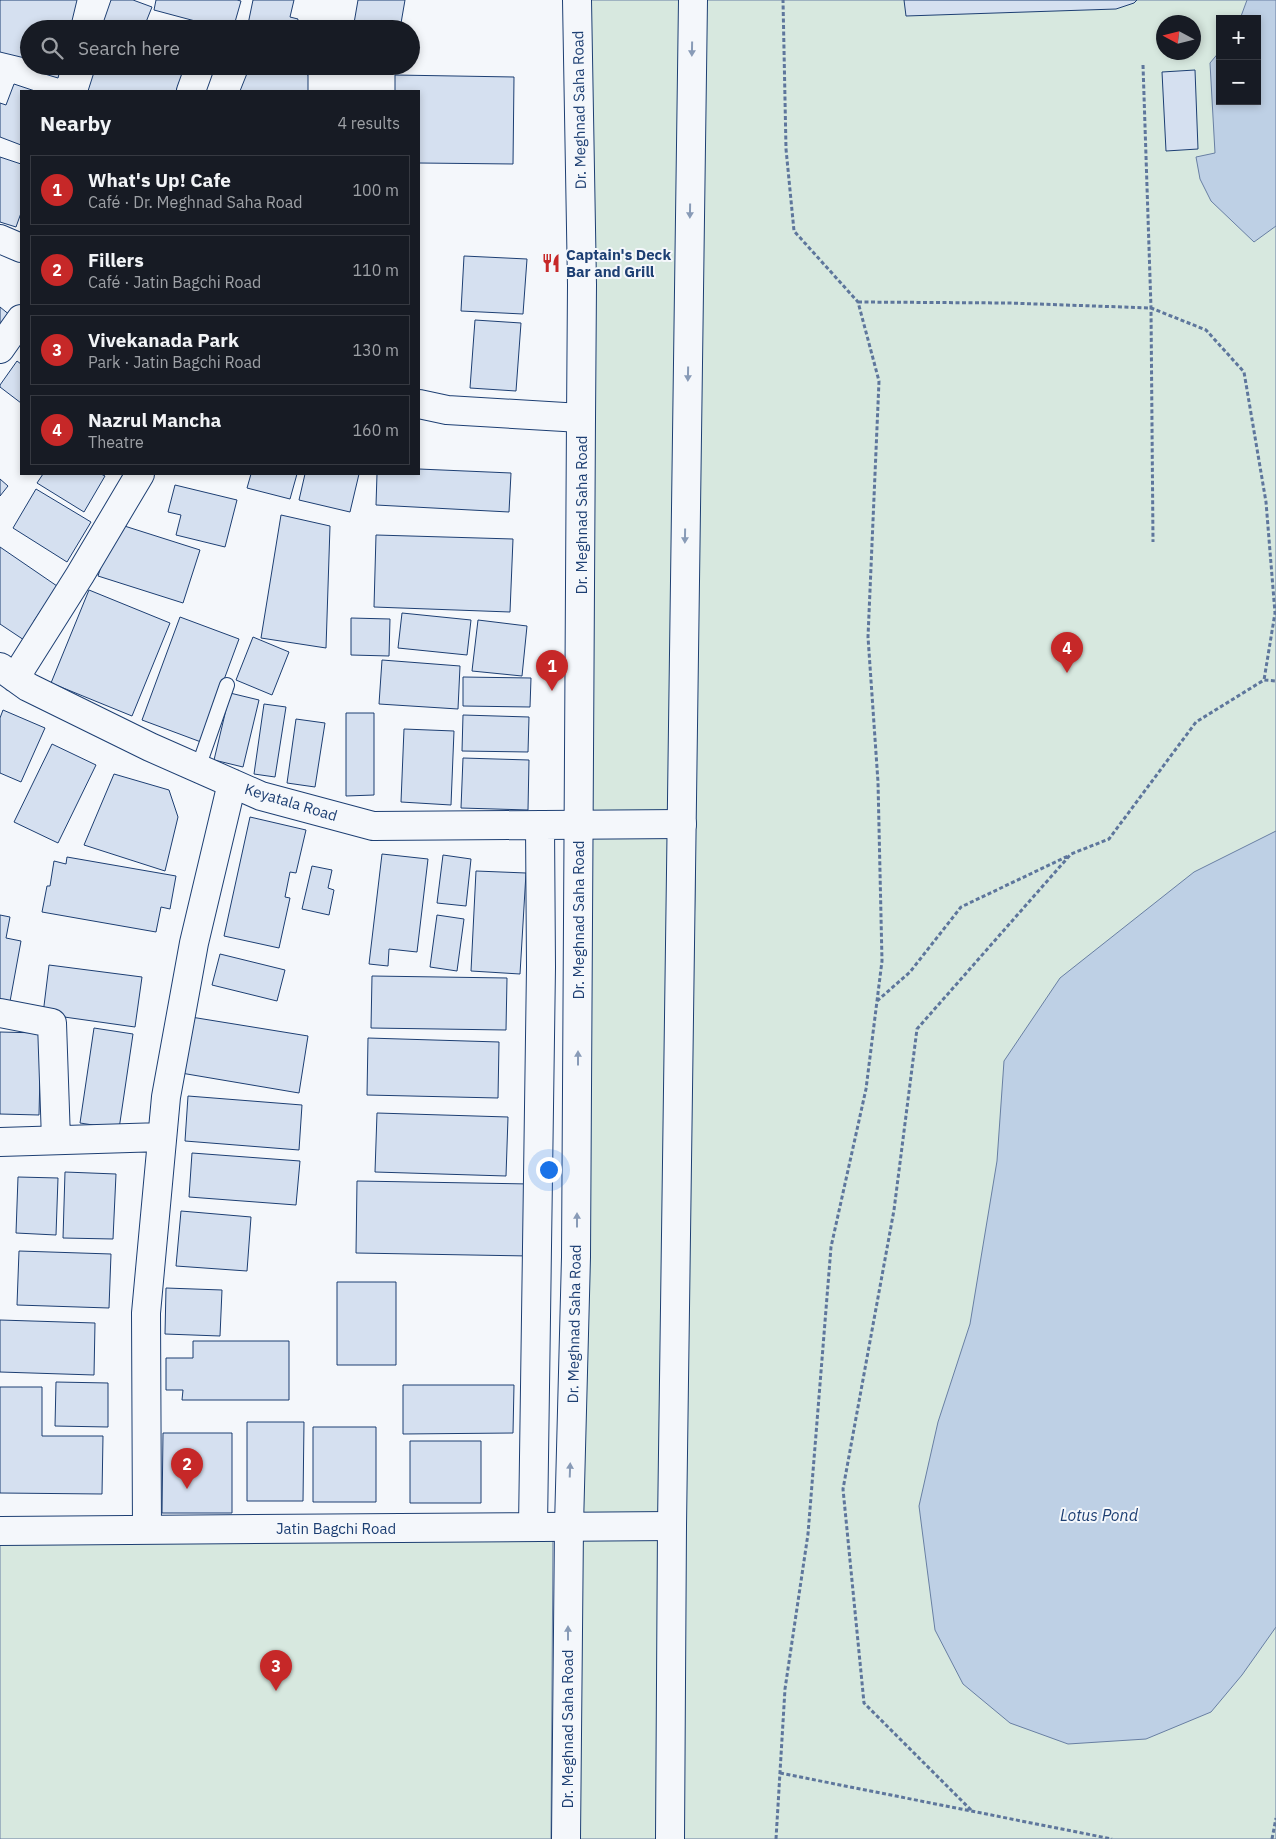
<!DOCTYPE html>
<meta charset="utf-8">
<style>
:root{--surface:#171b24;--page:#20242c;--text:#f1f3f6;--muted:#9ea1a6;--line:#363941;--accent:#c62828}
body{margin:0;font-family:"IBM Plex Sans",sans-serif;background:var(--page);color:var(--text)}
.controls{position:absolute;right:15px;top:15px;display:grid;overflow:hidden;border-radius:0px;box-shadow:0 2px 8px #0003}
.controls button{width:45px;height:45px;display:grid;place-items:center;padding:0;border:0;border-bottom:1px solid var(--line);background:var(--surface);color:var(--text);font:25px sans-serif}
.compass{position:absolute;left:1156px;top:15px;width:45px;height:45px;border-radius:50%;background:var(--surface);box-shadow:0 2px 8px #0003;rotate:277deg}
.you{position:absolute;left:548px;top:1169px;width:18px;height:18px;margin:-12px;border:4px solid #fff;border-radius:50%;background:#1a73e8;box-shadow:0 0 0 8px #1a73e833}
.badge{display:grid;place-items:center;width:32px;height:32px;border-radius:50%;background:var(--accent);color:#fff;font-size:16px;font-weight:700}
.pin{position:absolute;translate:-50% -41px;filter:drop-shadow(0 1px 2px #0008)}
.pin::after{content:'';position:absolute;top:26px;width:18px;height:15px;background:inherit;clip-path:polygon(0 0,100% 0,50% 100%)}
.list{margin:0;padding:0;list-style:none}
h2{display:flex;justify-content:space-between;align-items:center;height:65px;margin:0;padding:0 20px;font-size:21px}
h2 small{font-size:16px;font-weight:400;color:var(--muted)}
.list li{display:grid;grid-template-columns:32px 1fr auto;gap:15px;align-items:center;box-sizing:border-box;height:70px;margin:0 10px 10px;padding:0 10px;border:1px solid var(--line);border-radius:0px}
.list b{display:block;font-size:19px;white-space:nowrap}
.list p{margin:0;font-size:16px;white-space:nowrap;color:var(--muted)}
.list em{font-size:16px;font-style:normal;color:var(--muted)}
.icon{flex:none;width:28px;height:28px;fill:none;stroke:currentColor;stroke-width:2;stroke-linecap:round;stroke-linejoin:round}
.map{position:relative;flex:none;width:1276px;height:1839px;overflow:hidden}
.search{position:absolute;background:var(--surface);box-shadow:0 2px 8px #0003;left:20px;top:20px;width:400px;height:55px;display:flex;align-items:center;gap:12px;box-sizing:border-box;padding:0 18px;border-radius:28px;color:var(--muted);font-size:19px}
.panel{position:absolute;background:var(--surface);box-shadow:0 2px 8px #0003;left:20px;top:90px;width:400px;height:385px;border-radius:0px}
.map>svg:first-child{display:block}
.green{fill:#d7e8df;stroke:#687fa3;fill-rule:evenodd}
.water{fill:#bed0e5;stroke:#687fa3}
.building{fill:#d5e0f0;stroke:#1d3f73}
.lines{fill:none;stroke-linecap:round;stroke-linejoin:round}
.service-casing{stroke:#1d3f73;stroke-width:16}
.minor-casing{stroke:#1d3f73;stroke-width:30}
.tertiary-casing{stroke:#1d3f73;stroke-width:30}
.path{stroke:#5e769c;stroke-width:3;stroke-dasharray:4 2.5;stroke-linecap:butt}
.service{stroke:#f4f7fb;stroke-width:14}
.minor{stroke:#f4f7fb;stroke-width:28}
.tertiary{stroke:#f4f7fb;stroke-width:28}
.oneway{fill:#889bb7}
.labels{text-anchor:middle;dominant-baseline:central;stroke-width:4;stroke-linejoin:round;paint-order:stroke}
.street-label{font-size:15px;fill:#1d3f73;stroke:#f4f7fb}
.poi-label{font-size:15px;font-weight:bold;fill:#1d3f73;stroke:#f4f7fb;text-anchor:start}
.water-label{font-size:16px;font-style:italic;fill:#1d3f73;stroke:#f4f7fb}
</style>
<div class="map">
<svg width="1276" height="1839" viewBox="0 0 1276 1839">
<rect width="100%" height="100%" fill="#f4f7fb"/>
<path class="green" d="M584,0H684L662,1519L578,1520Z
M700,0H1276V1839H676L695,887ZM1220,19H1257V101H1220ZM1164,22H1194V52H1164Z
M661,1533L659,1839H572L573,1535Z
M553,1538L551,1839H0V1543Z"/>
<path class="water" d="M1247,0H1276V226L1254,242L1211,201L1200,179L1196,157L1215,153L1210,63L1220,51V101H1257V19H1240Z
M1276,831V1627L1242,1675L1211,1712L1146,1739L1068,1744L1010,1723L963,1684L935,1630L919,1506L938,1422L970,1324L997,1161L1004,1061L1060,978L1194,872Z"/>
<path class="building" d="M0,0H77L70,29H29V59L0,52Z
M111,0H133L152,7L146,22L165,29H101Z
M156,0H237L241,1L233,29H225L154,10Z
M253,0H294L290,17L298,19L296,29H247Z
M358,0H405L400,29H353Z
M904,0H1137L1134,3L1116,9L906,16Z
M39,66H61L58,78L38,72Z
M96,66H163L183,73L176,91H88Z
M250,66H285L308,75V91H240Z
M1195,70L1198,149L1166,151L1162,72Z
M395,75L514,77L513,164L419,163V91H395Z
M14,84L35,91H21V145L0,137V103L6,105Z
M0,157L21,164V213L16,227L0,222Z
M464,256L527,259L523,314L461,311Z
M0,307L11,316L0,330Z
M475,320L521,323L516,391L470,388Z
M17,361L21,364V403L0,387V385Z
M419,469L511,473L509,512L376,505L377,474H419Z
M43,474H101L105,476L84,512L37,483Z
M251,474H297L290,499L247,488Z
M305,474H359L350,512L299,500Z
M0,479L8,486L0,496Z
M175,485L237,500L225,547L176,535L181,515L168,512Z
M36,489L91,522L67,562L13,528Z
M281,515L330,526L326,648L261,638Z
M115,523L200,550L183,603L98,576Z
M376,535L513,539L510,612L374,607Z
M0,547L57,586L34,621L42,626L30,644L0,624Z
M89,590L170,623L132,716L51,683Z
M402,613L471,620L467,655L398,648Z
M180,617L239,639L201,742L142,720Z
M351,618L390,619L389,656L351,655Z
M478,620L527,626L522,676L472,671Z
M253,637L289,652L272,695L236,680Z
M382,660L460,666L458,709L379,704Z
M463,677L531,678L530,707L463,706Z
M230,693L259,700L243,767L214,760Z
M264,704L286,707L275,777L254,774Z
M3,710L45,728L21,782L0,773V718Z
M346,713H374V795L346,796Z
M463,715L529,717L528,752L462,751Z
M296,719L325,723L315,787L287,783Z
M404,729L454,731L451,805L401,802Z
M52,744L96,765L58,843L14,822Z
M463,758L529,760L528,810L461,808Z
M114,774L169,790L178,817L165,871L84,845Z
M250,817L306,830L296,873L290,872L285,897L290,898L279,948L224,936Z
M382,854L428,859L417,952L389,949L388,966L369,964Z
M443,855L471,859L466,906L437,903Z
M67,857L176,876L170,909L161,907L156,932L42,912L47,886H50L54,861L66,864Z
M312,866L332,870L328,888L334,890L329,915L302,909Z
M476,871L526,873L520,974L471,971Z
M0,915L10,917L6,938L21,941L9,1007L0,1005Z
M437,915L464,919L457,971L430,967Z
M220,954L285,970L277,1001L212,985Z
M49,965L142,977L135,1027L43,1014Z
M372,976L507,978L506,1030L371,1028Z
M191,1017L308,1036L299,1093L181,1073Z
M94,1028L133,1034L119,1129L80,1123Z
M0,1032L41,1033L39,1115L0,1114Z
M368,1038L499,1042L498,1098L367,1095Z
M188,1096L302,1105L299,1150L185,1141Z
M377,1113L508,1117L506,1176L375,1172Z
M192,1153L300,1161L296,1205L189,1197Z
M65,1172L116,1174L113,1239L63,1238Z
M18,1177L58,1178L56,1235L16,1233Z
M357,1181L530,1184L529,1256L356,1253Z
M181,1211L251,1217L247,1271L176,1266Z
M19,1251L111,1254L109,1308L17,1305Z
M337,1282H396V1365H337Z
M166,1288L222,1290L220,1336L165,1334Z
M0,1320L95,1323L94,1375L0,1372Z
M193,1341H289V1400H182L183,1390H166V1358H193Z
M56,1382L108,1383V1427L55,1426Z
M403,1385H514L513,1433L403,1434Z
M0,1387H42V1436H103L102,1494L0,1493Z
M247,1422H304L303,1501H247Z
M313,1427H376V1502H313Z
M163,1433H232V1513H162Z
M410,1441H481V1503H410Z"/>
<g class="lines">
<g class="service-casing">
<path id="service" d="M198,768L227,685"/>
</g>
<g class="minor-casing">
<path id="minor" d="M191,91L200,66
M0,239L21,248
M0,349L21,319
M419,404L447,410L581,418
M0,667L28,687L150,747L261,796L373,826L682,824
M15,678L80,575L140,474
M0,1013L52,1023L56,1140
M0,1142L162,1137
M533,1527L541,967L540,825
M147,1530L146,1313L166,1097L194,943L232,783
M0,1531L672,1526"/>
</g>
<g class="tertiary-casing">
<path id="tertiary" d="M566,1839L569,1526L576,1257L581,418L582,285L577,0
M670,1839L672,1526L693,0"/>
</g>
<path class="path" d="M1143,65L1151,308L1153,542
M858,302L1008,303L1151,308L1206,330L1244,372L1266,502L1275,613L1264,680
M877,1001L910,972L961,907L1068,856
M780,1773L1112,1839
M971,1810L864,1703L843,1489L894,1210L917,1029L1071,854L1109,839L1196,722L1264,680L1276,681
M776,1839L785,1689L808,1534L831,1247L866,1089L882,961L878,782L868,637L879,381L858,302L794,231L786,149L783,0
M1272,1839L1276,1818"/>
<use href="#service" class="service"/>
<use href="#minor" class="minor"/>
<use href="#tertiary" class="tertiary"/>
</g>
<defs><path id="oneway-solid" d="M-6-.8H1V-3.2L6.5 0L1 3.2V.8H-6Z" transform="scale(1.25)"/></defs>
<g class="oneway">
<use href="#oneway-solid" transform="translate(692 49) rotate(91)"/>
<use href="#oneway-solid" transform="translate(690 211) rotate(91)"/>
<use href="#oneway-solid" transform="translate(688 374) rotate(91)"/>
<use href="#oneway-solid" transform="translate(685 536) rotate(91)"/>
<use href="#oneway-solid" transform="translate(578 1058) rotate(-90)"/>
<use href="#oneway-solid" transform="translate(577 1220) rotate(-90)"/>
<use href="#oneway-solid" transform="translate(570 1470) rotate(-88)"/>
<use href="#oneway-solid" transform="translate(568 1633) rotate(-90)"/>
</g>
<defs>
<g id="restaurant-bare" transform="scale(1.5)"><path d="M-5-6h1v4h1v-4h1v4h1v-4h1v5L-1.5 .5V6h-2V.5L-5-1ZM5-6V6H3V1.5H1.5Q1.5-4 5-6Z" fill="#c62828" stroke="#f4f7fb" stroke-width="2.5" paint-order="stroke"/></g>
</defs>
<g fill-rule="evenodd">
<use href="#restaurant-bare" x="551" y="263"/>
</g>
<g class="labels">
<g class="street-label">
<text transform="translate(579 110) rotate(-91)">Dr. Meghnad Saha Road</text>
<text transform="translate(581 515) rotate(-90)">Dr. Meghnad Saha Road</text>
<text transform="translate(291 802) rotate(17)">Keyatala Road</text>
<text transform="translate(578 920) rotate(-90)">Dr. Meghnad Saha Road</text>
<text transform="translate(574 1324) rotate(-89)">Dr. Meghnad Saha Road</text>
<text x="336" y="1528">Jatin Bagchi Road</text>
<text transform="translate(567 1729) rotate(-90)">Dr. Meghnad Saha Road</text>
</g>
<g class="poi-label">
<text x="566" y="254">Captain's Deck<tspan x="566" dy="17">Bar and Grill</tspan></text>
</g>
<g class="water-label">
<text x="1099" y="1515">Lotus Pond</text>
</g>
</g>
</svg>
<div class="controls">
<button>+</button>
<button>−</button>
</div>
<svg class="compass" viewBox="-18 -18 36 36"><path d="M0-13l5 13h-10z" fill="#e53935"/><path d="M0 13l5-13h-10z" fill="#9ea1a6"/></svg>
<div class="you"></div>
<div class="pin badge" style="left:552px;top:691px">1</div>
<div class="pin badge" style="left:187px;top:1489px">2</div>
<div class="pin badge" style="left:276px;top:1691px">3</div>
<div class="pin badge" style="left:1067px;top:673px">4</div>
<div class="search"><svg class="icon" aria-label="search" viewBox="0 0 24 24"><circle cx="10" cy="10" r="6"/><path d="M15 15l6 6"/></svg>Search here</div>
<section class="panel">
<h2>Nearby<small>4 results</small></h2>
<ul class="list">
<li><span class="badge">1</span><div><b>What's Up! Cafe</b><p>Café · Dr. Meghnad Saha Road</p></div><em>100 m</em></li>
<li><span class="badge">2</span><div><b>Fillers</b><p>Café · Jatin Bagchi Road</p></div><em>110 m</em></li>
<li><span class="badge">3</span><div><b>Vivekanada Park</b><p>Park · Jatin Bagchi Road</p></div><em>130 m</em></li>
<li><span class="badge">4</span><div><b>Nazrul Mancha</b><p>Theatre</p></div><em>160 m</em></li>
</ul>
</section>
</div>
